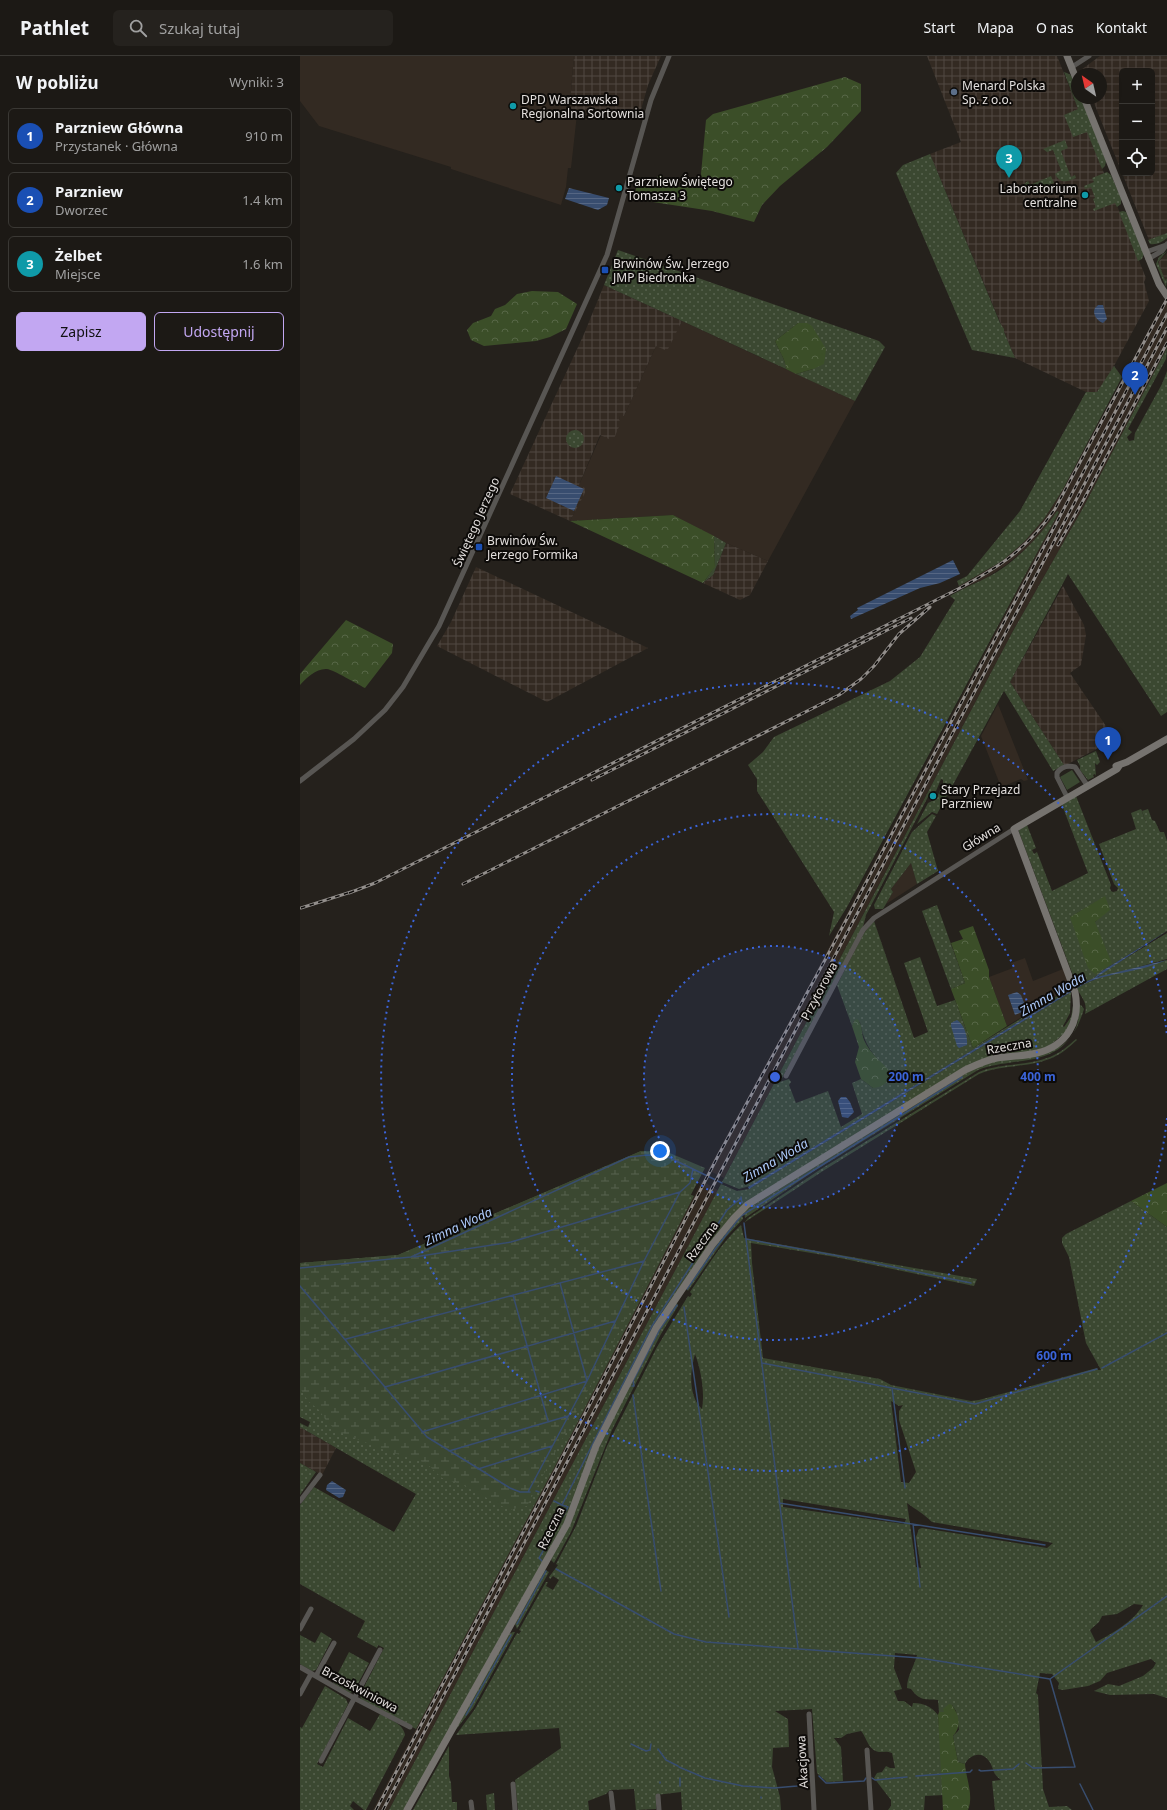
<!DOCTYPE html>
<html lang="pl">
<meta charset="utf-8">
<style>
:root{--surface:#1c1915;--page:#25221e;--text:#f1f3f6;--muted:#a0a0a0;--line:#3a3834;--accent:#c2a7f2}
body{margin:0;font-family:"Noto Sans",sans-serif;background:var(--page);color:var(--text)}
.controls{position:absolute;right:12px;top:12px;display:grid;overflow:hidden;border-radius:6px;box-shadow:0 4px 16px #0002}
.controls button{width:36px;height:36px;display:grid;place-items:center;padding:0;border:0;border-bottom:1px solid var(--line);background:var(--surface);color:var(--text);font:20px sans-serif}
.compass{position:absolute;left:771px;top:12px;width:36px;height:36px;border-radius:50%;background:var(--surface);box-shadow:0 4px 16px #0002;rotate:326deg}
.you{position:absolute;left:360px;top:1095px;width:14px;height:14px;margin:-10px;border:3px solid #fff;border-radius:50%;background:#1a73e8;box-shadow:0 0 0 6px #1a73e833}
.badge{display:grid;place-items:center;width:26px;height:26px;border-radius:50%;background:var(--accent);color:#fff;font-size:13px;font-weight:700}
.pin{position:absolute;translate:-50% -33px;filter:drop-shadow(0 1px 2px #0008)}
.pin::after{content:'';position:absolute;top:21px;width:14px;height:12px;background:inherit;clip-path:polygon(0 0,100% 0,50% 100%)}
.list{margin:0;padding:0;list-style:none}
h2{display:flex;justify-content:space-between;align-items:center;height:52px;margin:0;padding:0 16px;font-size:17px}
h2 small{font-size:13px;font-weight:400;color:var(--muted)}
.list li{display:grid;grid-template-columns:26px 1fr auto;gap:12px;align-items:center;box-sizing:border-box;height:56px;margin:0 8px 8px;padding:0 8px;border:1px solid var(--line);border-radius:6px}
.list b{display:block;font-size:15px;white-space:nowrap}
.list p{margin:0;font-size:13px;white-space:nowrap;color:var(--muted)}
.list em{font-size:13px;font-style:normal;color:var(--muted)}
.actions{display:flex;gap:8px;padding:12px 16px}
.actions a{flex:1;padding:9px 0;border:1px solid var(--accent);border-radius:6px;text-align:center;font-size:14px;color:var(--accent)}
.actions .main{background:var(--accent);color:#111}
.icon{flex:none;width:22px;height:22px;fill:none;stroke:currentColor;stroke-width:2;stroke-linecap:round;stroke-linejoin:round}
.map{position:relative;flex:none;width:867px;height:1754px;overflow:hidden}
header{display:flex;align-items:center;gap:24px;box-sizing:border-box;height:56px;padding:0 20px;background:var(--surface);border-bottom:1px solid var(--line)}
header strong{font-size:19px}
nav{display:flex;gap:22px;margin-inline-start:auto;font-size:14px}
.search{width:280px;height:36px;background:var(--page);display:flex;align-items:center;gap:10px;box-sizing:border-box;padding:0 14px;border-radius:6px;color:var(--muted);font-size:15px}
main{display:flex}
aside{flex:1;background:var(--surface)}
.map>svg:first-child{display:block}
.built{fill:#332a22}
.industrial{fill:url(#industrial-grid)}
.green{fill:url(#green-dots);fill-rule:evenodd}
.forest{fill:url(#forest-crowns)}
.wetland{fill:url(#wetland-marsh)}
.pitch{fill:#3b4831}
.water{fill:url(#water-rules)}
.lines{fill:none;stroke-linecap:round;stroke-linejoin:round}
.stream{stroke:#384d6f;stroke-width:1.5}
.street{stroke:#585653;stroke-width:5}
.secondary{stroke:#76736f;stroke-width:7}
.rail-casing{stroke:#928e8b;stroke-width:3}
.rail{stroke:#0d0b09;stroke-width:1.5;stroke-dasharray:4.5;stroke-linecap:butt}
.ring{fill:none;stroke:#3b64d9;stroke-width:2;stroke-dasharray:2 4}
.service-dot{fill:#5c6f8a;stroke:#0d0b09;stroke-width:1.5}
.culture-dot{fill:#0f9aa8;stroke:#0d0b09;stroke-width:1.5}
.transit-dot{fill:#1a4fb4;stroke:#0d0b09;stroke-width:1.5}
.labels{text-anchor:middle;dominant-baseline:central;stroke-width:4;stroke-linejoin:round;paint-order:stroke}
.poi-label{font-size:12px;fill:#e3dfdd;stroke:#0d0b09;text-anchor:start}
.street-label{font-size:12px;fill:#e3dfdd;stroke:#0d0b09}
.water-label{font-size:13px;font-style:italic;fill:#abc8f8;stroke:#0d0b09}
.centre{fill:#3b64d9;stroke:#0d0b09;stroke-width:2}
.ring-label{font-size:12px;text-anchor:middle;font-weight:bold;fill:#3b64d9;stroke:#0d0b09;stroke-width:4;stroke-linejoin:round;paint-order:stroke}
</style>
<header>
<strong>Pathlet</strong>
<div class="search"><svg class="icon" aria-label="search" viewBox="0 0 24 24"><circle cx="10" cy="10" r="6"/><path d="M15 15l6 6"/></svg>Szukaj tutaj</div>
<nav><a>Start</a><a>Mapa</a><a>O nas</a><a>Kontakt</a></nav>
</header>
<main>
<aside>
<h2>W pobliżu<small>Wyniki: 3</small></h2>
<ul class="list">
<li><span class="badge" style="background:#1a4fb4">1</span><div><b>Parzniew Główna</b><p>Przystanek · Główna</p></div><em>910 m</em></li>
<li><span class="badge" style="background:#1a4fb4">2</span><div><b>Parzniew</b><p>Dworzec</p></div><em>1.4 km</em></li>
<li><span class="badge" style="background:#0f9aa8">3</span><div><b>Żelbet</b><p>Miejsce</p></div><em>1.6 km</em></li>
</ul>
<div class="actions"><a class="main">Zapisz</a><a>Udostępnij</a></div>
</aside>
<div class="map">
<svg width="867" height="1754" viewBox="0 0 867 1754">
<defs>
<pattern id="industrial-grid" width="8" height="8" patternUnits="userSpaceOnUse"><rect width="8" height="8" fill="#332a22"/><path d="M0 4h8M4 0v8" fill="none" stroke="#504842"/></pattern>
<pattern id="green-dots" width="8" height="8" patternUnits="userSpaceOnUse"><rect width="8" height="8" fill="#3b4831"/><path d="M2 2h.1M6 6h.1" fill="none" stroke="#57624e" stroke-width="1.8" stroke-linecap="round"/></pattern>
<pattern id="forest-crowns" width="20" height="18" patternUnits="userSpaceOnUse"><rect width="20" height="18" fill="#3b4e28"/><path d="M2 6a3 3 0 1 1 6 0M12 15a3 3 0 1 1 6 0" fill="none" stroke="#576747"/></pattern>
<pattern id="wetland-marsh" width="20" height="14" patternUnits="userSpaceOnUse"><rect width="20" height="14" fill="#3b4831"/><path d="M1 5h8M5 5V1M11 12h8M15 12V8" fill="none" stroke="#57624e"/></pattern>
<pattern id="water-rules" width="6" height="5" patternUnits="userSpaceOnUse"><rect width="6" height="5" fill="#384d6f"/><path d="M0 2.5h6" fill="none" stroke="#556683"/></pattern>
</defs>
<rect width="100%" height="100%" fill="#25211c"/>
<path class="built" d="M0,0H274L269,57L277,58L271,112H268L266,131L261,149L151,113V111L19,70L0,45Z
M867,240V292L783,452L713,575L424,1122L408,1114L514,920L759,456L757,455L746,471L728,491L706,509L686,522L661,533L659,530L702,505L724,486L744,463L762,435Z
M382,265L555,345L468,505L426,487L373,459L270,465L284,438L279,429L301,379L313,384L320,360H324L356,290L379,271Z
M698,648L728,724L724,725L721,723L701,731L681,680Z
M611,807L617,828L586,848L593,836L591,833Z
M725,902L733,925L763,913L770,932L707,970L689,921L713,912L711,907Z
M402,1125L418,1134L89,1754H73L233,1452Z"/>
<path class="industrial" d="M274,0H361L348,29L338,64L269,58Z
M627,0H757L846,222L844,226L849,245L807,323L797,336H786L715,302L630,98L661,86Z
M800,0H867V177L849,184L822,117H852V15H822V117L792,42H801V18H782L781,14Z
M867,197V223L865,225L858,206Z
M304,229L382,265L367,295L356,290L324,360H320L319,364L321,366L313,385L300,379L279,429L285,432V437L270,465L210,438L284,278Z
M426,487L468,505L450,539L440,544L403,527L413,519Z
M176,511L348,592L247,646L137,590L151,566Z
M763,530L784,569L786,579L781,609L770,617L810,676L806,679L807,684L804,689L766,709H764L710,626Z
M0,1371L36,1392L22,1419L0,1407Z"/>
<path class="green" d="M764,16C776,19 777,31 777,42H781L806,105L805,110L802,113L787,76L773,81L764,59L778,53Z
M765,84L768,92L761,95L771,121L775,119L776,122C768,125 761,129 755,118L761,114L753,94L747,96L743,93Z
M630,98L700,267L704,273V276L715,302L672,294L596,117L603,109Z
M807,116L811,119L821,142V148L817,151L815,147L794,155L793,153L796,151L793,143L795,142L791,131L785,133L784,130L794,126L792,122Z
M751,120L754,127L730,136L724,133V128L728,125L730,129Z
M823,155L826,156L844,198L842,203L838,205L819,156Z
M867,177V182C862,186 857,189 850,188L848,184Z
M318,194L579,285L585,291L555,345L496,318L513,313L498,267L475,285C479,296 485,301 486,313L304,229Z
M867,195L858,206L865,224L867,223L866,231L856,208L859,201Z
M867,292L866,303L828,373L832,376L827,381L829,385L834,384L835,377L862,328L867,315V656L861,660L768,518L710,626L764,709L753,715L704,635L637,758L632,756L617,768L628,747L634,744L638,739L643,727V724L641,723L636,735H633L629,739L566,859L563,871L480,1026L489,1023L491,1026L489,1029L496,1047L528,1035L541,1071L562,1058L552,1027L561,1023L573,1032L579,1005C568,993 563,982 560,966L554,965L552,970L537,929L564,877L574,865L614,982L628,976L604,907L620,901L637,950L655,944L673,992L770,932L771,934L450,1130L439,1133L422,1126L713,575L783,452Z
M814,310L822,321L762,435L744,463L724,486L702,505L659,530L657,525L667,520L720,455L786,336H797Z
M266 383a9 9 0 1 1 18 0a9 9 0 1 1-18 0Z
M757,455L759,456L547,851L529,880L534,856L457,735V723L448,709L463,696L474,681L590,625L620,601L655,544L650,540C665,531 682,525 697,516C721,500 741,479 757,455Z
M414,480L426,487L413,519L404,526L415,510Z
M796,695L800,706L797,709L795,707L796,720L795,718L793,719L794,721L788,724L780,714V710L777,704Z
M776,740L811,829L810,832L811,835L813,836L817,835L818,832L814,828L799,788L836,773L831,757L841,753L849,775L842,755L848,753L852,764L855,765L860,776H864L867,785V875L802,915L794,922L777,930L719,776V774L727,769L736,792L732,794L734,798L737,796L752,835L788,817L762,749ZM805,841L800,861L795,866L770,861Z
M632,758L636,760L627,776L638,815L617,828L611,807L591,833L593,836L583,853H575L574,849L612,776Z
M637,849L665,927L651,933L622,855Z
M867,877V903L798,922L800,918Z
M867,904V913L785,958C788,946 781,942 777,932C801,918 839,912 867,904Z
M771,936L770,957L763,970L764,971L771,961L773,950L775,954L767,975L748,991L726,996L697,998L672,1008L439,1153L352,1274L269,1458L104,1754H89L421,1128L437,1135L449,1133Z
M781,949L784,953C772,992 753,1002 714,1006C702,1008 690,1009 678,1014L511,1117L445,1162L444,1156L452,1150L663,1019C674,1013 685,1007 697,1005C733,997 781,1002 779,950Z
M776,983L777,984C770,990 763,997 754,1001C731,1012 703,1008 679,1018L523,1115L445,1166L448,1162L521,1113L679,1016C701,1007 727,1010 750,1001C760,997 768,990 776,983Z
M341,1095H365L387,1137L394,1140L253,1414L116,1673L61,1643L60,1639L84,1592L78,1589L77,1592L57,1581L65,1565L0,1528V1449L14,1431L94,1476L116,1438L0,1371V1367L8,1371L10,1366L0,1361V1207L98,1199Z
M831,1145L867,1171V1642L854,1638L810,1639L794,1635L808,1628L819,1630L843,1620L853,1612L856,1607L851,1603L807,1617L800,1625L788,1630L763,1634L758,1633L759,1627L752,1618L740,1617L736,1637L738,1639L743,1733L749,1751L767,1750L772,1754H695L692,1725L701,1724C691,1716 695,1714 689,1705C682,1695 670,1698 665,1708L658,1706L653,1680L659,1674L656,1655L652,1649L644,1656H639L638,1644C625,1643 620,1645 611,1633L607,1632C607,1620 614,1611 617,1599L595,1597L594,1612L602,1633L594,1635L598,1645H604L612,1651L613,1647C624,1647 632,1651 638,1659L644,1739L625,1740L624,1754H588L591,1750V1744L574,1722L577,1717L582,1716L586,1710L590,1712H595L592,1697C587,1695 584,1696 579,1696C568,1694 567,1682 561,1675L547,1678L541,1682H534L541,1691L543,1725L527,1726L517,1717L512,1653L475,1655L488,1663L489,1691L473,1692L472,1711L480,1741L481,1754H382L381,1736L356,1739V1753L336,1754L334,1733L310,1734L306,1738L288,1745L289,1754H218L215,1724L261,1692L259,1672L156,1679L175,1653L217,1577L219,1578L221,1575L219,1574L246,1526H248L246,1530L253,1534L259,1524L253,1520L250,1523L249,1521L258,1509L256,1508L276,1470L307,1390L357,1291L388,1240L390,1241L392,1238L390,1236C406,1213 420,1188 441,1169L444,1182L677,1223L674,1230L535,1201L451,1187L452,1207L463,1302L580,1323L591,1329L671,1345L679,1344L797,1312L798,1314H801L786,1287L769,1201L762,1187V1182L766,1178ZM395,1298C401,1314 405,1336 402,1353C388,1340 390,1315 395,1298ZM591,1345L599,1350L603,1349L599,1355V1364L616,1416L609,1427L601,1426ZM483,1443L606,1463L604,1468L483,1451ZM607,1447C615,1453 624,1458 632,1466L753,1487L747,1492L622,1472L619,1473L616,1481L621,1512L616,1511ZM834,1548L843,1549C834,1565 812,1578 796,1586L790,1574L799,1566L802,1560L817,1558Z
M442,1158L443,1163L426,1181L388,1235L386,1232L413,1192Z
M377,1247L378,1250L361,1278L312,1374L271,1476L254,1507L251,1504L304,1380L360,1271Z
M0,1407L16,1416L0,1439Z
M245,1514L249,1516L217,1573L215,1568Z
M21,1576L32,1583L16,1614L12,1615L0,1608V1579L15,1587Z
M213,1576H215L173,1652L154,1676L209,1578Z
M49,1596L69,1607L54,1635L50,1637L33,1627Z
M25,1630L46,1643L48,1648L17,1708L23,1711L48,1662L70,1675L80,1658C89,1663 104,1668 105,1679L66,1754H64L53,1745L50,1750L54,1754H0V1671L2,1672Z
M149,1690V1720L151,1727L152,1746H157V1754H113Z
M194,1737L195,1754H187L186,1739Z"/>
<path class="forest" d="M545,21L561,28V55L527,91L480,130L462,149L454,166L412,155L333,143L337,129L343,130L360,119L375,131L404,132L401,118L406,64L413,58Z
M232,235L258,236L277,248L266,273L250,281L236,285L184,290L171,284L167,274L173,267L191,260L195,253L205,249L217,238Z
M498,267H507L512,270L526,293L524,308L513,313L496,318L486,313C485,301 479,296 475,285Z
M373,459L414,480L415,511L403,527L270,465Z
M46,564L93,588L92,597L65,632C57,628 34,614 27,613C17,612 6,622 0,629V618Z
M805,840L810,854L795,866L812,908L795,918L788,912L770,861Z
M673,870L689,914V921L707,970L673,992L651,933L665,927L651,887L663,883L659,875Z
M557,963C563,968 561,977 564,984C570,997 580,1005 589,1014C591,1026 583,1031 573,1032L561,1023L555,1006L559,991L552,970L554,965Z
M867,1127V1171L831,1145Z
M649,1648L652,1649C659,1659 662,1670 653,1680L658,1706L665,1708C666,1723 674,1739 668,1754H643L638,1659L639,1656H644L643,1653Z"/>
<path class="wetland" d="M341,1095H365L405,1112L227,1450L209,1454L163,1429L142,1422L126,1407L87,1395L37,1375L27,1366L19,1354L8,1345L0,1332V1207L98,1199Z"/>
<path class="pitch" d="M772,714L780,726L767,734L760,721Z"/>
<path class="water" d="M269,132L309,142L307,149L298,154L265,143Z
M798,249H803L807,263L803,267C797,265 792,258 795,252Z
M256,420L284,433L274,455L246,442Z
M653,504L660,518L640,527L620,532L551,563L550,560L558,554L557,552Z
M867,875L797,921L867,904C858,907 849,911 840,913C819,918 796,920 777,932V930L794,922L802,915Z
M771,934V936L449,1133L448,1131Z
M717,936L721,939L727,954L715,959L708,939Z
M657,964C664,968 668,981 667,989L659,992L657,990L651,970V967Z
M541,1041H546L550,1046L554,1056L548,1062L542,1061L538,1045Z
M32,1425L46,1434L43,1441L39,1442L26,1434L27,1429Z"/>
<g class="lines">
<path class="stream" d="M441,1141L442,1147
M444,1167L498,1592
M446,1183L550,1202L671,1227
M114,1201L211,1186L380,1136L390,1127L393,1113
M0,1212L111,1201L329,1101L347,1099L366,1100L422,1127
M0,1230L127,1381L210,1432L220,1436H230
M387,1233L415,1193L441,1160L662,1021
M213,1239L248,1365
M384,1251L429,1561
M46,1283L344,1205
M462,1307L675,1348L797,1313
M802,1312L867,1277
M332,1330H334L333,1325L360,1273L377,1249
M85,1331L315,1265
M592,1332L605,1432
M333,1339L361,1535
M122,1376L287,1325L260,1227
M149,1395L268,1360
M178,1413L252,1390
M236,1435L239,1436
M228,1436L287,1325L344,1205L380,1136
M254,1445L262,1449
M479,1447L745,1489
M613,1468L620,1531
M242,1505L239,1502L268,1451L262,1449L352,1270L427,1154L441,1142
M256,1513L374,1578L406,1586L620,1602L750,1623L775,1711
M217,1568L246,1515
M750,1623L867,1540
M166,1659L211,1579
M331,1688L346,1695L350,1694
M358,1693L366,1704L378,1710
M350,1694L351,1688
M726,1707L733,1712L775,1711
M379,1711L405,1722L443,1730L474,1732L497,1730L506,1728L510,1724
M679,1714L681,1715L713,1713L719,1708
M519,1720L526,1727H530L564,1725L566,1722
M616,1720L670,1716L672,1714
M380,1722V1730
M572,1722L575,1724L607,1721
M360,1726V1727
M780,1728L793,1754
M461,1742V1741"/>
<path class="street" d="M772,11L789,0
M846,196L866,189
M848,203L862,195L867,188
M0,725L54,683L85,654L103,631L139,570L307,199L351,44L369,0
M767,741L757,721V717C761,711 768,709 775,711L787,729
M486,1020L563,874L574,862L714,773
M0,1445L20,1419
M0,1573L11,1553
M0,1611L54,1642L110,1671
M16,1620L34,1587
M0,1638L11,1618
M509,1658L514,1754
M567,1694L571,1754
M21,1705L80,1594
M213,1728L215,1754
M311,1737L313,1754
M358,1740L359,1754
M171,1746L172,1754"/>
<path class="secondary" d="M767,0L777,25
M784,42L859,228L867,240
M816,710L827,706L867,683
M107,1754L267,1468L296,1390L356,1272L412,1189L434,1162L447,1149L665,1014C676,1009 686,1004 697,1002C711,1000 724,1000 737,997C767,990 781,965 775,936L714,773L817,713L819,710"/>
<g class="rail-casing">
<path id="rail" d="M758,489L784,443L867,287
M292,724L611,562
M163,828L539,639L561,623L574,610L599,578L630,551
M49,837L75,827L658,533C701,510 727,493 755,453L867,243
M1,852L54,835
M76,1754L246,1433L418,1100L525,904L867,258
M83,1754L867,272"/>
</g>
<use href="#rail" class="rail"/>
</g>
<circle cx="475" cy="1021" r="131" fill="#3b64d9" fill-opacity=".12"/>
<g class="ring">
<circle cx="475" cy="1021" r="131"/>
<circle cx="475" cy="1021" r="263"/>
<path d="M867 1062A394 394 0 1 1 867 980"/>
</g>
<circle class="service-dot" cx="654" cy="36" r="4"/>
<g class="culture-dot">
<circle cx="213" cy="50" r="4"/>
<circle cx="319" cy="132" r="4"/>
<circle cx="785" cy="139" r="4"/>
<circle cx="633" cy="740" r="4"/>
</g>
<g class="transit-dot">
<rect x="301" y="210" width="8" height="8" rx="2"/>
<rect x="175" y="487" width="8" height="8" rx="2"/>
</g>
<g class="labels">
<g class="poi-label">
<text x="662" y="29">Menard Polska<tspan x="662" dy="14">Sp. z o.o.</tspan></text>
<text x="221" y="43">DPD Warszawska<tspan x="221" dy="14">Regionalna Sortownia</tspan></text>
<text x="327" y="125">Parzniew Świętego<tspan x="327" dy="14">Tomasza 3</tspan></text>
<text x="777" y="132" text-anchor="end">Laboratorium<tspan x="777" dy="14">centralne</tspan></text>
<text x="313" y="207">Brwinów Św. Jerzego<tspan x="313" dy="14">JMP Biedronka</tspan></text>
<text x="187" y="484">Brwinów Św.<tspan x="187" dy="14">Jerzego Formika</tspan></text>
<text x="641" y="733">Stary Przejazd<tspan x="641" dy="14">Parzniew</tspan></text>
</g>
<g class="street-label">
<text transform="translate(176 466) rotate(-66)">Świętego Jerzego</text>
<text transform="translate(681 781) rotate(-32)">Główna</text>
<text transform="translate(519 935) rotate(-62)">Przytorowa</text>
<text transform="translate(709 990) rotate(-10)">Rzeczna</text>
<text transform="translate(402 1185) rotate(-54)">Rzeczna</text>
<text transform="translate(251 1472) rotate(-64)">Rzeczna</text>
<text transform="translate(60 1633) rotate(28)">Brzoskwiniowa</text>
<text transform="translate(502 1706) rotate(-93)">Akacjowa</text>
</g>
<g class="water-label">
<text transform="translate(752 938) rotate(-30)">Zimna Woda</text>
<text transform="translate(475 1104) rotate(-30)">Zimna Woda</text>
<text transform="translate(158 1170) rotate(-25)">Zimna Woda</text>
</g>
</g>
<circle cx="475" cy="1021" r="6" class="centre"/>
<g class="ring-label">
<text x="606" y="1025">200 m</text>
<text x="738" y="1025">400 m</text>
<text x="754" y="1304">600 m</text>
</g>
</svg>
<div class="controls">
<button>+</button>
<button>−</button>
<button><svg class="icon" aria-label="locate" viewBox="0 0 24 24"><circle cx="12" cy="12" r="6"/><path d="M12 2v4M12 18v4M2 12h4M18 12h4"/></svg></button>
</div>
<svg class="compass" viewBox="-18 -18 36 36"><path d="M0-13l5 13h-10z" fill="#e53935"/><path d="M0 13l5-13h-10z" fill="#a0a0a0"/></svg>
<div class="you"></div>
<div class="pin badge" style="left:808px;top:704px;background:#1a4fb4">1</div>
<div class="pin badge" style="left:835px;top:339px;background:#1a4fb4">2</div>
<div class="pin badge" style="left:709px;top:122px;background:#0f9aa8">3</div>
</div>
</main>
